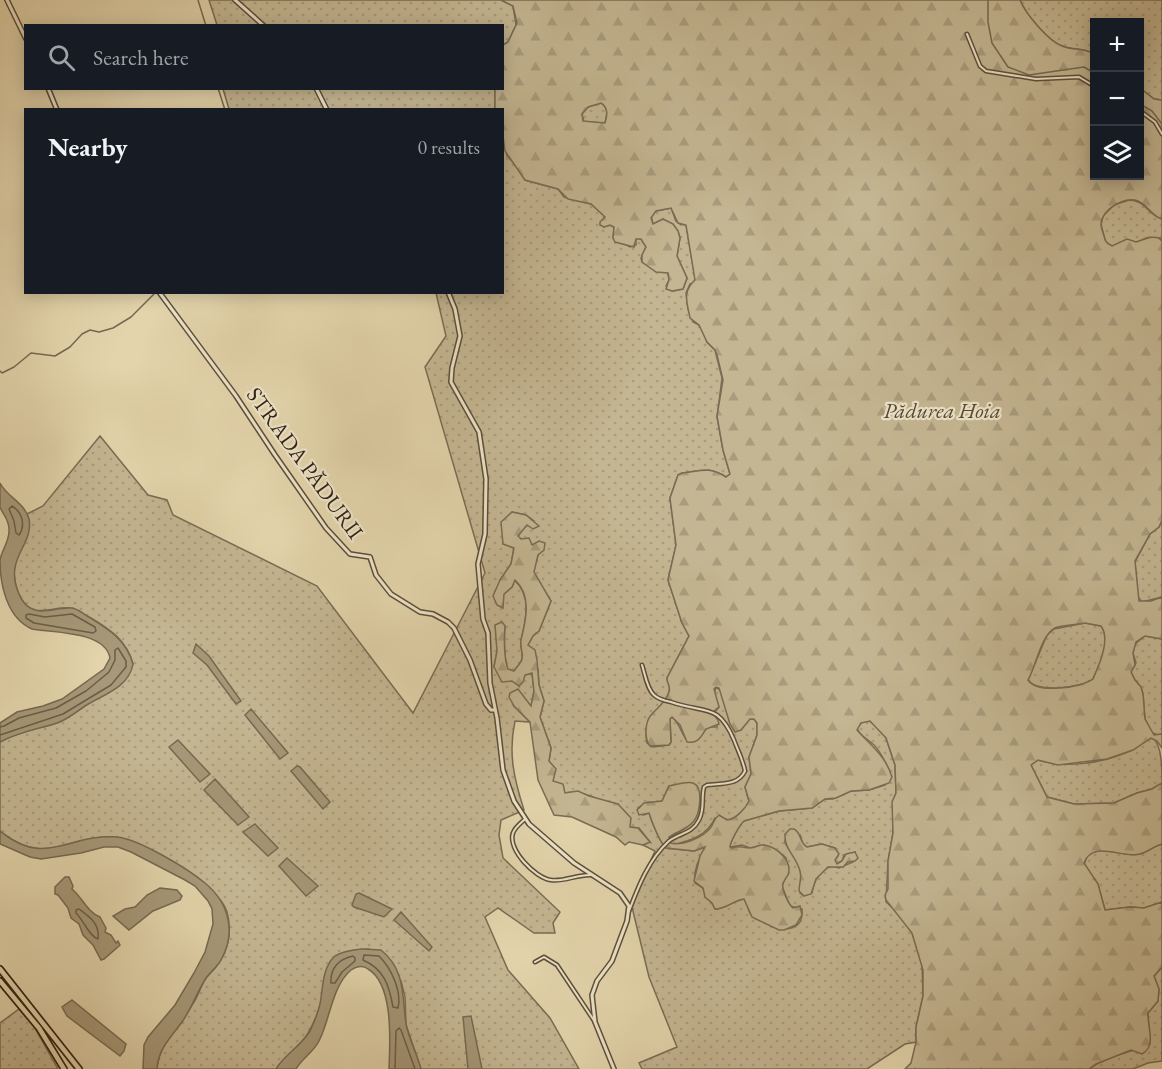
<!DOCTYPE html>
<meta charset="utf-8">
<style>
:root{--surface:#171b24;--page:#20242c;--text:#f1f3f6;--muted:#9ea1a6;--line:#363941}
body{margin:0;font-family:"EB Garamond",serif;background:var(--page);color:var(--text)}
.controls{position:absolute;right:18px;top:18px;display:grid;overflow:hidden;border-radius:0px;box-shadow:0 3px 15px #0003}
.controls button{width:54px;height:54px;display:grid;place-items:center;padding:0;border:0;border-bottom:2px solid var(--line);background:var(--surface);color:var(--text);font:30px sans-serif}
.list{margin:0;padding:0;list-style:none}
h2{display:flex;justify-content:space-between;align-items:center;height:78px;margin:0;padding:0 24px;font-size:26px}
h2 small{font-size:20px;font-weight:400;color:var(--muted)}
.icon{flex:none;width:33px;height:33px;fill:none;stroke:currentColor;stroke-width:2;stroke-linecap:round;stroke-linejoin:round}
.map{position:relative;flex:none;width:1162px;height:1069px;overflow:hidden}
.search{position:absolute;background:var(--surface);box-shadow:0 3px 15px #0003;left:24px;top:24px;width:480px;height:66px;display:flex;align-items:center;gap:15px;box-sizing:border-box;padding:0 21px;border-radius:0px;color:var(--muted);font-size:22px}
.panel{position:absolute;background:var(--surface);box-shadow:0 3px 15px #0003;left:24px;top:108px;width:480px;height:186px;border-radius:0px}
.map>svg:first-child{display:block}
.grass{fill:url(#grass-dots);stroke:#7a6c54;stroke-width:1.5;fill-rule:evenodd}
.forest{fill:url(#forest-firs);stroke:#7a6c54;stroke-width:1.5;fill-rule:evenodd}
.water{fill:#a69878;stroke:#766951;stroke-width:1.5}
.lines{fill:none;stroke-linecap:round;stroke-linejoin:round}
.shore{stroke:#6a5e47;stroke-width:1.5}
.stream{stroke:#766951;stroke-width:1.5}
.minor-casing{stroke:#5c4f3b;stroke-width:5}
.tertiary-casing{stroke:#5c4f3b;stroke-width:6}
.primary-casing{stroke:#2f2316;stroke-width:8}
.minor{stroke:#ede3c8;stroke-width:2}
.tertiary{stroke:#ede3c8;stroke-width:3}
.primary{stroke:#e3d4ab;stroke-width:4.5}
.labels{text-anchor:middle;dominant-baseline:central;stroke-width:4.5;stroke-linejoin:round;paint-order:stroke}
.park-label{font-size:22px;font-style:italic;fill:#544835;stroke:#ede3c8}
.street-label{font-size:22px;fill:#2f2316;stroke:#ede3c8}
</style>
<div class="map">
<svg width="1162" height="1069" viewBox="0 0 1162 1069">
<defs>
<pattern id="grass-dots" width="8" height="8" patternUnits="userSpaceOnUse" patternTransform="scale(1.5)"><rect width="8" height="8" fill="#c4b692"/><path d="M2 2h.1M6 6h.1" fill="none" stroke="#a99c7d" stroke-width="1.8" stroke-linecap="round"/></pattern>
<pattern id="forest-firs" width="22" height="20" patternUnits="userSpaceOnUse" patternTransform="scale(1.5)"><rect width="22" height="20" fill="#c4b692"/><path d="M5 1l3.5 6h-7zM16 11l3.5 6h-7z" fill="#a99c7d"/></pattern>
</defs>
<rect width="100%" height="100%" fill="#e3d4ab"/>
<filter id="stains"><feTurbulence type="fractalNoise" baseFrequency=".00333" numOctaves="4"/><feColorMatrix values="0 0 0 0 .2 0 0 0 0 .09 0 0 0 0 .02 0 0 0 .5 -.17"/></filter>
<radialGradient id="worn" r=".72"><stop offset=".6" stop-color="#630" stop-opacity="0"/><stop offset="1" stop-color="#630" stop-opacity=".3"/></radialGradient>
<path class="grass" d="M209,0H501L513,6L516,25L508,42L503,45L502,26L217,25Z
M1020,0H1162V100L1154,99L1140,88V22H1094V54C1082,47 1074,51 1062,46C1048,41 1025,13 1020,0Z
M223,89H495V109H229Z
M601,103C609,107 607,116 605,123L584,122L582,114L588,107Z
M503,136L507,156L515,164L525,180L558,189L564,197L591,204L604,215V227L610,225L614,227L613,238C620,245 624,242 630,247L636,245V238L641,239L646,247L641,258L642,262L668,273L669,280L666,286L672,291L683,289L687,278L677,256L680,238L678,231L673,224L663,219L653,224L651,216L656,211L671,208L676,221L680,224L686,225L695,278L694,283L690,284L686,293L688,309L693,322L699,325L703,331L707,342L715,350L722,378L717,417L723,450L730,474L726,477C709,466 701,471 682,473L678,475L670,498L676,545L668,580L682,623L689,636L667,678C667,684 671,686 669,692C663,714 641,713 647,743L653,747L669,745L671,742L670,719L672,717C681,724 682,738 689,742C701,741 700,734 708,727H717V718L714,713L719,707L714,694L716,687L722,692L730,724L741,730L749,719H754L757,723V735L749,757L751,774L745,787L749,801L746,808L732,820L715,818C707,836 690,841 672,845L669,842V837C675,833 681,832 687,827C700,817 702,801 697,786L690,783L669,786L662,801L655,803L648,802L638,808L643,815L649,813C652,822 660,843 666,848L694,851L705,847C700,857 693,870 695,883L703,888C705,897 712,901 715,909C726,909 734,900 744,899C748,905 748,912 752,916C757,921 764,922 769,924C785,932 804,931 802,909L790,906L782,886L788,872L786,858L779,852L764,845L750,848L742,845L730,847C730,842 740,824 744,821L779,811L812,808L825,799H833L851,791L869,790L885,785L891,779C891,771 880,751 874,745C868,739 859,736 857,728L863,721L868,720L881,730L886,738L895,765L896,793L893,802V833L888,861L886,902L898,913L912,933L922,965L923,996L916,1027V1042L905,1044L867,1069H642L639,1063L677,1047L649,977L631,903L655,851L643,845L650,842L639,828L630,827L618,804C597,803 587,789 564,793L553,781L549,761L551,748L540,717L544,701L539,685L538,670L528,645L533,636L539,631L551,601L533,572L538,555L532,546L518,537L521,530L534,521L526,515L512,512L507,518L503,544L514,548L511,564L500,580L504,594L512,587L514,580C532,595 526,620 521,640C520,646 523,653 522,659C521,663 516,668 514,671L508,670C504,660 504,637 505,626L496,625L497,651L494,667L519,686L525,675L532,673L534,691L531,707L527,702L514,706L530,722L515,721C508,753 514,779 524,810L501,820L499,835L503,858L560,912L553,923L555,933H534L498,908L485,917L508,970L550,1018L579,1069H421L406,1025L405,997L401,981L369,949C354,950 340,950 330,962C324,989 320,1019 302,1042C295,1052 282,1058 276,1069H157C159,1042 181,1025 194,1002C199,994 201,985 206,978C210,973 215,969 218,964C229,950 232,930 227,912C219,884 141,838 112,837C64,835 48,868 0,831V742C18,732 38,729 57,723C68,719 76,712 85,706C105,693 124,690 133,664C127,641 111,630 91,618C84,615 78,609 71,608C53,605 34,621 21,598C0,560 35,539 27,514L43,506L100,436L148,495L167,500L173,515L317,586L413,713L485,573L425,367L446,336L436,293L502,292ZM800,835L803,844L807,847L822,844L835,848L838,856L835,860L836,864L842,861L844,855L855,852L853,862L839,868L832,866C820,870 814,880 812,893L804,896L800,893C799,886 802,881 801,874C800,862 790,852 785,843V840Z
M1129,200C1145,200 1148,215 1162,219V241L1160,238H1146L1138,242L1112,246L1106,243L1101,225L1103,216L1114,205Z
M1162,520V597L1142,602L1138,597L1135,562L1150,534L1159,527Z
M1085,623L1101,626C1111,639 1100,665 1093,679C1081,688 1037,693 1028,680L1047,635L1054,629Z
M1145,636L1162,639V734L1159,735L1152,733L1145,719L1143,694L1141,687L1135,680L1131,672L1136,663L1133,653L1135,644Z
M1153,738C1162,746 1162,768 1162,783L1152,789L1137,793L1114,803L1074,804L1047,797L1031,765L1038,760C1064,768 1099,764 1125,753C1134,750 1141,744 1149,739Z
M1162,844V902L1144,908L1130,907L1105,910L1098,884L1084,865L1087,856C1103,843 1121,858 1139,854C1147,852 1154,846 1162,844Z
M1162,967V1061L1148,1063L1133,1069H1089C1108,1055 1130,1053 1150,1044L1148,1013L1158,1001L1159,989L1154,976Z
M19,1009L32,1023L58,1069H0V1023Z"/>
<path class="forest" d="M501,0H1020C1025,13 1048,41 1062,46C1074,51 1082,47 1094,54V176H1140V88L1154,99L1162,100V219C1151,216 1146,202 1135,200C1124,198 1108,207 1103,217C1099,223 1102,230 1104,236C1105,242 1107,243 1112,246L1127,239L1136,242C1143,240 1156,233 1162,241V520L1159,527L1150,534L1135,561L1139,601H1151L1162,597V639L1145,636L1136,642L1133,653L1135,665L1131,672L1135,680L1141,687L1143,694L1145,719L1154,735L1162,734V748L1157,741L1151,738L1133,750L1107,759L1058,765L1038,760L1031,765L1047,797L1074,804L1114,803L1137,793L1152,789L1162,783V844C1154,846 1148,852 1140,854C1122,859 1093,839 1084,863L1098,884L1105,910L1130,907L1144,908L1162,902V967L1154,976L1159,989L1158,1001L1148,1013C1147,1026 1157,1046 1142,1054L1131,1050L1096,1064L1089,1069H905L911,1063L916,1042V1027L923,996V970L912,933L886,900L885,895L888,889V861L893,833L892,802L896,793L895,765L886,738L870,721L861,723L857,730C870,745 886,756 892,777L889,783L869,790L851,791L836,798L825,799L812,808L779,811L744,821C740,824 730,842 730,847L732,848C742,845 742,848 750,848C756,848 759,844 764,845C777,847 793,861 788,875C787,876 783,883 783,883C781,889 789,905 793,908L800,906L802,915L796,925L784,930H779L752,917L744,899C734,900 726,909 715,909L712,903L705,897L703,888L694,881L700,856L705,847L694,851L666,848C660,843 652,822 649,813L639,815L637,810L644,803L662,801L669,786C675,785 687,781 693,783C704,787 700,815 693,822C686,830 677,831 669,837L670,843C682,846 703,838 711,827C714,822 714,819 719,815L727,820C736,819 745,809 749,801L745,787L751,774L749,757L757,735V723L754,719H750L741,730L735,732L730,724L719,688L716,687L714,689L719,707L714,711V715L718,720L719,724L706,729C701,737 698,744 687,742L680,725L672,717L670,719L671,742L669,745L650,746C644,739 645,722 651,715C658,707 666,702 669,692C671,686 667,684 667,678L689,636L682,623L668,580L676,545L670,498L678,475L682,473C701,471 709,466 726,477L730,474L723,450L717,416L723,380L717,355L715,350L707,342L699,325L690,318C687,302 682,292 695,280L686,225L678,223L671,208L656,211L651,218L653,224L663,219L673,224L678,231L680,238L677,256L687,278L683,289L672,291L666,289L669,280L668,273L656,272L642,262V255L646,247L641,239H636L634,247L615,242L613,238L614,227L610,225L604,227L600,225V222L605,217L591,204L568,199L558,189L525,180L505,151L503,136L502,110H495V89L502,88L503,45L508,42L517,23L513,6ZM601,103C609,108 607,116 605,123L583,121L582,114L588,107ZM1085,623L1101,626C1111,639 1099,665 1093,679C1081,688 1037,694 1028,680C1036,666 1041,635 1055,628C1063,625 1076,625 1085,623Z
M512,512L526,515L539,526L533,529L527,525L518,536L521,539L529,538L532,545L539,541L545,543L544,550L538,555L534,572L551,601L539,631L533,636L528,645L535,650L537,660L539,685L544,701L540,717L551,748L549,761L556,769L553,781L563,784L565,793L578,791L589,796L618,804L631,818L630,827L638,828L650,842L643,845L629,842L625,845L616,837L572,817L554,815L538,780L530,722L514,706L509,697L510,693L518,689L531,706L534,691L532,673L525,675L523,682L519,686L512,681L502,682L494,667L497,651L495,625L502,622L505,626C504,637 504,660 508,669L514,671C516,668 521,663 522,659C523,653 520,646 521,640C526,620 532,595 515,580L512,587L504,594L503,608L497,605L493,596L500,580L511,564L514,548L503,544L501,522Z
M790,829H794C802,833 799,843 807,847L822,844L835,848L839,854L835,860L837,864L842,861L846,854L855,852L858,858L855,861L848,862L843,867H828L816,879L811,894L804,896L799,891C799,884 802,878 800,871C796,856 784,849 785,834Z"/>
<path class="water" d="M0,483C7,497 25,503 29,519C34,544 6,557 17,589C19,595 22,601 26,605C40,617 55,607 71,608C77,608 82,613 87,616C108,629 126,639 133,664C129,688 102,695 85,706C76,712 68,719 57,723C38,729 18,732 0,742V723L17,712L43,706L62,699L104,669L110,658C105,631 54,633 32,629C7,618 0,585 0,560C2,549 10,541 9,529C9,519 3,515 0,507C0,501 0,490 0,483Z
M196,644L209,656L241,701L236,704L207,665L193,653Z
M251,709L288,753L280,759L245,715Z
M178,740L210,774L200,782L169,747Z
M297,766L300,767L330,802L323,809L291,771Z
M215,779L249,817L238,825L204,790Z
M255,824L278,848L268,856L243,832Z
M0,831C45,869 70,833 117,837C139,839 188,869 205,883C230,904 236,933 221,960C217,967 211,971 206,978C197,992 192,1008 182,1022C171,1037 158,1049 157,1069H143L144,1045L148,1037L175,1005L194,973L205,952L213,924L212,909L208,901L195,886L185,880L131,852L118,847H104L81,853L41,859L30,857L0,844Z
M287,858L318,886L306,896L279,866Z
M65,877H69L73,886L72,889C82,897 87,912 100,917L106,928L105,932L111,935L116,943L118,941L120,945L104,959L101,960L93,945L83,935L79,924L71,918L68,908L58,895L55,894V887Z
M160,888L177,890L182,896L180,900L153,911L129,930L113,916L125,909L135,907L147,895Z
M359,893L392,909L384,917L354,907L352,905L356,894Z
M401,912L432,947L429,951L394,920Z
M362,949L381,950C406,970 402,997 406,1024C409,1039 417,1054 421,1069H389C390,1043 394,984 368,969C363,965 357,966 351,970C332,986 330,1020 319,1041C313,1053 302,1058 296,1069H276C285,1054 301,1046 310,1031C314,1022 318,1014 320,1004C323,989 322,967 335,956C343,951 353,950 362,949Z
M72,1000L126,1044L124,1051L120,1056L67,1016L62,1007Z
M471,1016L482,1069H468L463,1017Z"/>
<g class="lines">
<path class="shore" d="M12,506C22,512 26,525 19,535L16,533L14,521L9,509Z
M29,614L45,617L72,614L95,627L96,631L93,633L34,623L26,618V615Z
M0,727L4,726L19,718L56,708L86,691L109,672L115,660V650L118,648L126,661V667L111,685L63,714L0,735
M79,909C90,917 100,924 98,939C89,936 84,921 76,913V910Z
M364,955L379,956C391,968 402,991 398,1008L393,1007C389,985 384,969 363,960Z
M353,956L355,958V961L342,972L335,983H331C330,968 339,959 353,956Z
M395,1069L396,1031L399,1028L401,1030L415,1069"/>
<path class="stream" d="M198,0L206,26
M988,0V22L992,43L1008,67L1029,75L1084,67L1094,73
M218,88L225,110
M1140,104L1152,111L1162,124
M0,371L2,373L14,367L31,353L55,356L70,347L82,334L90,330L99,332L113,328L131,317L156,292"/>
<g class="minor-casing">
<path id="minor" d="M967,34L980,66L986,71L1036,79L1079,77L1094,86
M1140,111L1155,122L1162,134
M525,819C521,823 515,827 513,833C507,849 535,878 551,880C564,882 578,874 592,875
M629,911C638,887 649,859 669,841C679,833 692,834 699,820C705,809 701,798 704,787L707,785C721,783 738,786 745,771C743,760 738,751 734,740C718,702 705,714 671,702C666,701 658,699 654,695C647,689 645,674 642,665
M535,962L544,957L557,965L595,1022"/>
</g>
<g class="tertiary-casing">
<path id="tertiary" d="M7,0L26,39
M235,0L264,26
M48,88L57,110
M316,88L327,110
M159,292L236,396L275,455L326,528L350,554L370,557L376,575L391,594L420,612L433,614L448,622L454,628L470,660L486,704L491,710H495
M448,292L455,309L460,336L452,368L451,382L479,432L486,479L485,534L478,564L483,619L488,633L490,683L497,718L503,770L514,801L529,824L574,863L620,893L629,906L627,921L612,961L597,981L592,995L595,1022L614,1069"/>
</g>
<g class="primary-casing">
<path id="primary" d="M0,969L79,1069
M0,981L39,1028L64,1069"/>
</g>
<use href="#minor" class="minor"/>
<use href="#tertiary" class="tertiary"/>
<use href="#primary" class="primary"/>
</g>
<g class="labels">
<g class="park-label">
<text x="942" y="410">Pădurea Hoia</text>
</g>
<g class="street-label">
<text transform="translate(305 463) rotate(54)">STRADA PĂDURII</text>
</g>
</g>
<rect width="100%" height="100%" filter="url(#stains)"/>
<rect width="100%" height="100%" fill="url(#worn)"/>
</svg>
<div class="controls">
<button>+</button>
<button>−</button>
<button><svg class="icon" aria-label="layers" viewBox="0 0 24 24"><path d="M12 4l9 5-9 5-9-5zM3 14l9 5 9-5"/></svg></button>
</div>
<div class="search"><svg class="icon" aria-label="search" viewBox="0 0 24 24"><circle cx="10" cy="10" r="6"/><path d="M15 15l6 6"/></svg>Search here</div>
<section class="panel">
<h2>Nearby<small>0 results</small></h2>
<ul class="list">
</ul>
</section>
</div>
